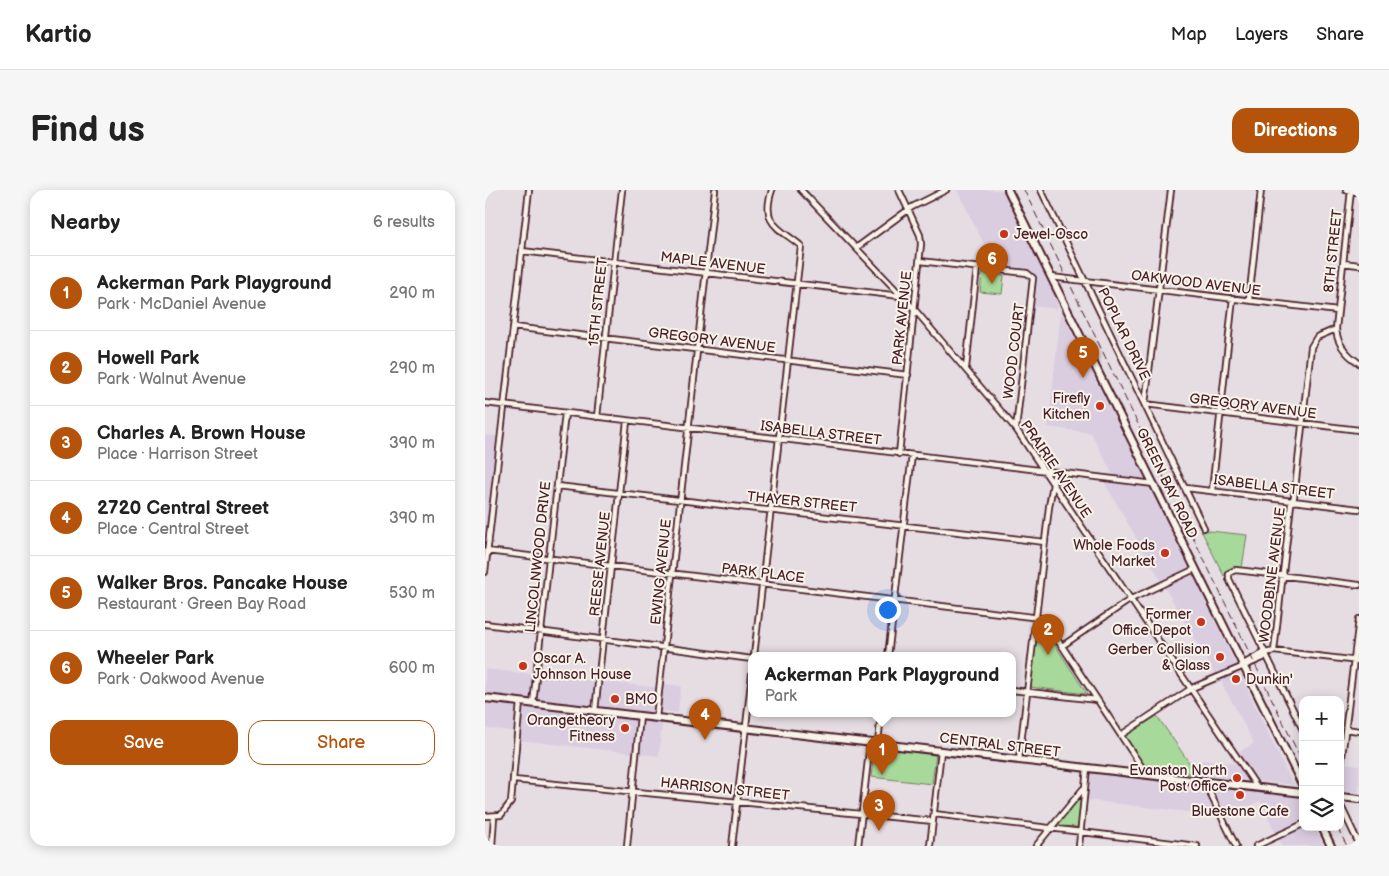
<!DOCTYPE html>
<meta charset="utf-8">
<style>
:root{--surface:#fff;--page:#f6f6f6;--text:#222;--muted:#767676;--line:#e0e0e0;--accent:#b45309}
body{margin:0;font-family:"Balsamiq Sans",sans-serif;background:var(--page);color:var(--text)}
.controls{position:absolute;right:15px;bottom:15px;display:grid;overflow:hidden;border-radius:10px;box-shadow:0 2px 12px #0003}
.controls button{width:45px;height:45px;display:grid;place-items:center;padding:0;border:0;border-bottom:1px solid var(--line);background:var(--surface);color:var(--text);font:25px sans-serif}
.you{position:absolute;left:402px;top:419px;width:18px;height:18px;margin:-12px;border:4px solid #fff;border-radius:50%;background:#1a73e8;box-shadow:0 0 0 8px #1a73e833}
.badge{display:grid;place-items:center;width:32px;height:32px;border-radius:50%;background:var(--accent);color:#fff;font-size:16px;font-weight:700}
.pin{position:absolute;translate:-50% -41px;filter:drop-shadow(0 1px 2px #0008)}
.pin::after{content:'';position:absolute;top:26px;width:18px;height:15px;background:inherit;clip-path:polygon(0 0,100% 0,50% 100%)}
.popup{position:absolute;left:263px;top:462px;width:268px;height:65px;box-sizing:border-box;display:grid;place-content:center;border-radius:10px;background:var(--surface);filter:drop-shadow(0 1px 4px #0005);font-size:16px;white-space:nowrap;color:var(--muted)}
.popup b{font-size:19px;color:var(--text)}
.popup::after{content:'';position:absolute;left:50%;top:100%;margin-left:-10px;border:10px solid transparent;border-top-color:var(--surface)}
.list{margin:0;padding:0;list-style:none}
h2{display:flex;justify-content:space-between;align-items:center;height:65px;margin:0;padding:0 20px;font-size:21px}
h2 small{font-size:16px;font-weight:400;color:var(--muted)}
.list li{display:grid;grid-template-columns:32px 1fr auto;gap:15px;align-items:center;box-sizing:border-box;height:75px;padding:0 20px;border-top:1px solid var(--line)}
.list b{display:block;font-size:19px;white-space:nowrap}
.list p{margin:0;font-size:16px;white-space:nowrap;color:var(--muted)}
.list em{font-size:16px;font-style:normal;color:var(--muted)}
.actions{display:flex;gap:10px;padding:15px 20px}
.actions a{flex:1;padding:11px 0;border:1px solid var(--accent);border-radius:15px;text-align:center;font-size:18px;color:var(--accent)}
.actions .main{background:var(--accent);color:#fff}
.icon{flex:none;width:28px;height:28px;fill:none;stroke:currentColor;stroke-width:2;stroke-linecap:round;stroke-linejoin:round}
.map{position:relative;flex:none;width:874px;height:656px;overflow:hidden;border-radius:15px}
header{display:flex;align-items:center;gap:30px;box-sizing:border-box;height:70px;padding:0 25px;background:var(--surface);border-bottom:1px solid var(--line)}
header strong{font-size:24px}
nav{display:flex;gap:28px;margin-inline-start:auto;font-size:18px}
.intro{display:flex;align-items:center;justify-content:space-between;box-sizing:border-box;height:120px;padding:0 30px}
h1{margin:0;font-size:35px}
.button{padding:12px 22px;border-radius:15px;background:var(--accent);color:#fff;font-size:18px;font-weight:700}
main{display:flex;gap:30px;padding:0 30px}
aside{flex:1;background:var(--surface);border-radius:15px;box-shadow:0 2px 12px #0003}
.map>svg:first-child{display:block}
.built{fill:#dbcde0}
.green{fill:#a7d99a;stroke:#787c62}
.lines{fill:none;stroke-linecap:round;stroke-linejoin:round}
.street-casing{stroke:#4a1f2b;stroke-width:8}
.secondary-casing{stroke:#4a1f2b;stroke-width:10}
.street{stroke:#f7f3e8;stroke-width:4.5}
.secondary{stroke:#f7f3e8;stroke-width:6}
.rail{stroke:#4a1f2b;stroke-width:1;stroke-dasharray:8 4;stroke-linecap:butt}
.poi-dot{fill:#c8321e;stroke:#f7f3e8;stroke-width:2}
.labels{text-anchor:middle;dominant-baseline:central;stroke-width:4;stroke-linejoin:round;paint-order:stroke}
.poi-label{font-size:14px;fill:#4a1f2b;stroke:#f7f3e8;text-anchor:end}
.street-label{font-size:14px;fill:#4a1f2b;stroke:#f7f3e8}
</style>
<header>
<strong>Kartio</strong>
<nav><a>Map</a><a>Layers</a><a>Share</a></nav>
</header>
<div class="intro"><h1>Find us</h1><a class="button">Directions</a></div>
<main>
<aside>
<h2>Nearby<small>6 results</small></h2>
<ul class="list">
<li><span class="badge">1</span><div><b>Ackerman Park Playground</b><p>Park · McDaniel Avenue</p></div><em>290 m</em></li>
<li><span class="badge">2</span><div><b>Howell Park</b><p>Park · Walnut Avenue</p></div><em>290 m</em></li>
<li><span class="badge">3</span><div><b>Charles A. Brown House</b><p>Place · Harrison Street</p></div><em>390 m</em></li>
<li><span class="badge">4</span><div><b>2720 Central Street</b><p>Place · Central Street</p></div><em>390 m</em></li>
<li><span class="badge">5</span><div><b>Walker Bros. Pancake House</b><p>Restaurant · Green Bay Road</p></div><em>530 m</em></li>
<li><span class="badge">6</span><div><b>Wheeler Park</b><p>Park · Oakwood Avenue</p></div><em>600 m</em></li>
</ul>
<div class="actions"><a class="main">Save</a><a>Share</a></div>
</aside>
<div class="map">
<svg width="874" height="656" viewBox="0 0 874 656">
<rect width="100%" height="100%" fill="#e6dde3"/>
<filter id="ink" filterUnits="userSpaceOnUse"><feTurbulence type="fractalNoise" baseFrequency=".02" numOctaves="2"/><feDisplacementMap in="SourceGraphic" scale="10" xChannelSelector="R" yChannelSelector="G"/><feConvolveMatrix kernelMatrix="1 2 1 2 8 2 1 2 1" color-interpolation-filters="sRGB"/></filter>
<g filter="url(#ink)">
<path class="built" d="M472,0H519L573,111L572,119L548,116L550,90L547,83L510,77Z
M576,120L703,375L808,595L712,584L707,577L718,570L756,574L750,564L769,553L733,486H731L619,292L632,293L606,243L563,237Z
M0,245L12,246L0,359Z
M0,479L169,497L180,494L196,496L193,523L167,520V524L0,503Z
M0,512L177,532L174,566L32,550L33,542L0,538Z
M855,559L858,560L856,573L874,575V603L856,601Z
M603,581L815,606L818,611V637H830L839,656H797L775,611L738,628L737,626L600,610Z"/>
<path class="green" d="M497,83L519,86L517,104L495,102Z
M716,340L762,345L757,378L744,380L739,386Z
M553,431L555,432L602,504L545,497Z
M672,526L712,584L661,579L639,547Z
M390,557L451,564L447,594L386,587Z
M594,609L597,612L594,637L574,636V632Z"/>
<g class="lines">
<g class="street-casing">
<path id="street" d="M316,0L430,120L531,239L772,597
M414,0L435,45L436,54L414,264
M556,0L719,338
M686,0L660,214L874,240
M861,0L874,2
M866,0L851,139C852,154 862,165 874,173
M371,58L427,17L461,0
M37,61L415,106
M435,71L542,83L548,88L531,239
M858,73L874,75
M566,87L853,121
M764,110L776,0
M28,137L423,185
M481,178L492,77
M0,213L669,294
M112,227L137,0
M72,296L560,352
M701,298L874,319
M727,301L748,108
M2,361L555,428L577,456L662,585
M0,382L44,0
M0,434L267,469
M577,456L646,409L710,379
M789,461L806,314L809,307L826,157L832,147L851,139
M269,466L316,56C295,38 275,35 287,0
M403,466L427,265
M757,475L776,464L789,461L874,471
M527,500L612,510
M48,514L80,223
M110,521L142,231
M171,528L230,0
M861,539L874,541
M818,540L744,389V383L750,380L760,381L874,395
M636,545L707,498L778,468L781,464
M393,553L396,524
M534,570L564,317L570,282
M855,583L874,429
M29,590L448,631
M719,591L751,656
M855,614L874,654
M449,624L712,656
M0,626L16,625L26,612L35,512
M7,656L9,627
M142,656L155,526
M247,656L267,484
M373,656L385,553
M445,656L456,561
M551,656L598,599
M594,656L602,578
M771,656L818,634"/>
</g>
<g class="secondary-casing">
<path id="secondary" d="M523,0L818,596
M0,508L818,603
M855,607L874,609
M837,637L846,656"/>
</g>
<use href="#street" class="street"/>
<use href="#secondary" class="secondary"/>
<path class="rail" d="M539,0L818,573
M852,637L862,656"/>
</g>
</g>
<g class="poi-dot">
<circle cx="519" cy="44" r="5"/>
<circle cx="615" cy="216" r="5"/>
<circle cx="680" cy="363" r="5"/>
<circle cx="716" cy="432" r="5"/>
<circle cx="735" cy="467" r="5"/>
<circle cx="38" cy="476" r="5"/>
<circle cx="751" cy="489" r="5"/>
<circle cx="130" cy="509" r="5"/>
<circle cx="140" cy="538" r="5"/>
<circle cx="752" cy="588" r="5"/>
<circle cx="755" cy="605" r="5"/>
</g>
<g class="labels">
<g class="poi-label">
<text x="529" y="44" text-anchor="start">Jewel-Osco</text>
<text x="605" y="208">Firefly<tspan x="605" dy="16">Kitchen</tspan></text>
<text x="670" y="355">Whole Foods<tspan x="670" dy="16">Market</tspan></text>
<text x="706" y="424">Former<tspan x="706" dy="16">Office Depot</tspan></text>
<text x="725" y="459">Gerber Collision<tspan x="725" dy="16">&amp; Glass</tspan></text>
<text x="48" y="468" text-anchor="start">Oscar A.<tspan x="48" dy="16">Johnson House</tspan></text>
<text x="761" y="489" text-anchor="start">Dunkin'</text>
<text x="140" y="509" text-anchor="start">BMO</text>
<text x="130" y="530">Orangetheory<tspan x="130" dy="16">Fitness</tspan></text>
<text x="742" y="580">Evanston North<tspan x="742" dy="16">Post Office</tspan></text>
<text x="755" y="621" text-anchor="middle">Bluestone Cafe</text>
</g>
<g class="street-label">
<text transform="translate(848 61) rotate(-84)">8TH STREET</text>
<text transform="translate(228 73) rotate(7)">MAPLE AVENUE</text>
<text transform="translate(711 93) rotate(7)">OAKWOOD AVENUE</text>
<text transform="translate(113 112) rotate(-84)">15TH STREET</text>
<text transform="translate(417 128) rotate(-84)">PARK AVENUE</text>
<text transform="translate(639 144) rotate(64)">POPLAR DRIVE</text>
<text transform="translate(227 150) rotate(7)">GREGORY AVENUE</text>
<text transform="translate(529 161) rotate(-83)">WOOD COURT</text>
<text transform="translate(768 216) rotate(7)">GREGORY AVENUE</text>
<text transform="translate(336 243) rotate(7)">ISABELLA STREET</text>
<text transform="translate(571 279) rotate(56)">PRAIRIE AVENUE</text>
<text transform="translate(682 293) rotate(64)">GREEN BAY ROAD</text>
<text transform="translate(789 297) rotate(7)">ISABELLA STREET</text>
<text transform="translate(317 312) rotate(6)">THAYER STREET</text>
<text transform="translate(53 367) rotate(-84)">LINCOLNWOOD DRIVE</text>
<text transform="translate(115 374) rotate(-84)">REESE AVENUE</text>
<text transform="translate(176 382) rotate(-84)">EWING AVENUE</text>
<text transform="translate(278 383) rotate(7)">PARK PLACE</text>
<text transform="translate(787 385) rotate(-83)">WOODBINE AVENUE</text>
<text transform="translate(515 555) rotate(7)">CENTRAL STREET</text>
<text transform="translate(240 599) rotate(6)">HARRISON STREET</text>
</g>
</g>
</svg>
<div class="controls">
<button>+</button>
<button>−</button>
<button><svg class="icon" aria-label="layers" viewBox="0 0 24 24"><path d="M12 4l9 5-9 5-9-5zM3 14l9 5 9-5"/></svg></button>
</div>
<div class="you"></div>
<div class="pin badge" style="left:397px;top:585px">1</div>
<div class="popup"><b>Ackerman Park Playground</b>Park</div>
<div class="pin badge" style="left:563px;top:465px">2</div>
<div class="pin badge" style="left:394px;top:641px">3</div>
<div class="pin badge" style="left:220px;top:550px">4</div>
<div class="pin badge" style="left:598px;top:188px">5</div>
<div class="pin badge" style="left:507px;top:94px">6</div>
</div>
</main>
